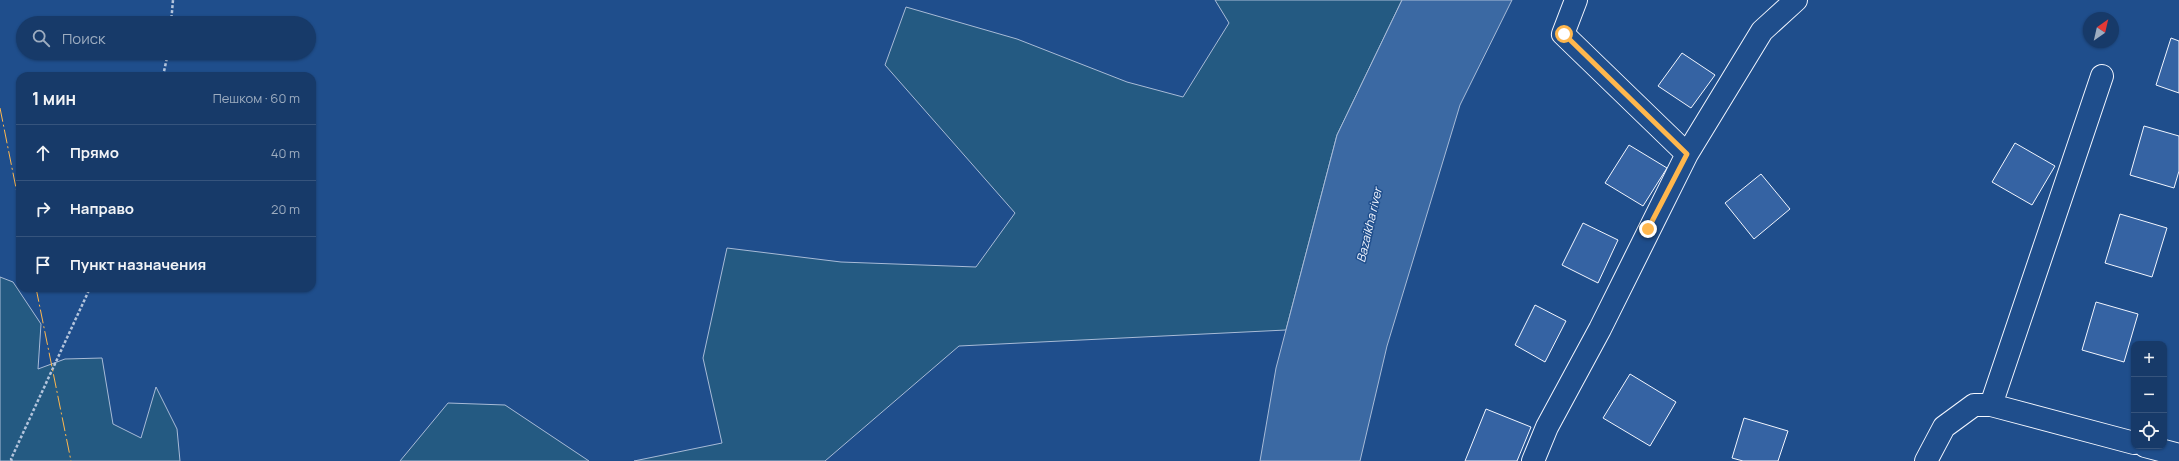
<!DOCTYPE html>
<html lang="ru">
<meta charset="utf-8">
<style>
:root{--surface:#173a69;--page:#244571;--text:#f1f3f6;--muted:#9eadc0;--line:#36547d}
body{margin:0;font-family:Manrope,sans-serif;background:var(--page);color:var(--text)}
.controls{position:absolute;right:12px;bottom:12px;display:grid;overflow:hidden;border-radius:8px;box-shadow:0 1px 3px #0004}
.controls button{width:36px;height:36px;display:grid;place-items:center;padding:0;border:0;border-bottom:1px solid var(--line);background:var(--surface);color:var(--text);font:20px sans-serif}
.compass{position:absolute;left:2083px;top:12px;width:36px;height:36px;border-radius:50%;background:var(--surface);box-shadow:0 1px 3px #0004;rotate:34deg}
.stop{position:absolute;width:12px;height:12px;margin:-9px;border:3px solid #ffb74d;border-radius:50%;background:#fff}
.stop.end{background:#ffb74d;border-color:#fff;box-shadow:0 1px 4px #0008}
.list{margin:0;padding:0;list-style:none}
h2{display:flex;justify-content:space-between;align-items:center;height:52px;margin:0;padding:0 16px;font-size:17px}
h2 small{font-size:13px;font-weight:400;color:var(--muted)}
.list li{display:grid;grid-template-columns:26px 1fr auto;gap:12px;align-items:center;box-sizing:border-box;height:56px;padding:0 16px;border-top:1px solid var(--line)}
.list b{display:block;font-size:15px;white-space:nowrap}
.list em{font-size:13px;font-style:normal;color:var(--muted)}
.icon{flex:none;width:22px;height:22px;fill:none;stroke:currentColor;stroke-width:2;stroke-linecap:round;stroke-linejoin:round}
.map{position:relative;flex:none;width:2179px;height:461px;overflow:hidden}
.search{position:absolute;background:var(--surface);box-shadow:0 1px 3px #0004;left:16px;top:16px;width:300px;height:44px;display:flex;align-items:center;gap:10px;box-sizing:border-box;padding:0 14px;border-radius:22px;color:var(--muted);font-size:15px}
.panel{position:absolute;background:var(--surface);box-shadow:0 1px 3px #0004;left:16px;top:72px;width:300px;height:220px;border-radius:12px}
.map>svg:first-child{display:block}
.green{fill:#245a82;stroke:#a8bbd7}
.water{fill:#3b69a3;stroke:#a8bbd7}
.building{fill:#3563a3;stroke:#f2f6ff}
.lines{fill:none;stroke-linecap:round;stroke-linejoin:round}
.street-casing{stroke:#f2f6ff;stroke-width:24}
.path{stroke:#b3c4dc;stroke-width:2.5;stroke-dasharray:3 2;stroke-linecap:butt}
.street{stroke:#1f4e8c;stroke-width:22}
.power{stroke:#ffb74d;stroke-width:1;stroke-dasharray:14 3 2 3;stroke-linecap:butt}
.route{stroke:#ffb74d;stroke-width:5}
.labels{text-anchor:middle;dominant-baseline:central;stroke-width:3;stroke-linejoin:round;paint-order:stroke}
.water-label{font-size:12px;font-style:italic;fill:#f2f6ff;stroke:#1f4e8c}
</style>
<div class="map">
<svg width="2179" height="461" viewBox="0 0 2179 461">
<rect width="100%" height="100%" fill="#1f4e8c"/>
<path class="green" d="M1215,0H1402L1337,135L1286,330L959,346L825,461H634L722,443L703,358L727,248L841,262L976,267L1015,213L885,65L906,7L1017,39L1127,82L1183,97L1229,23Z
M0,277L13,282L41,324L38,369L65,359L102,358L113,424L141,438L156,387L177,429L180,461H0Z
M448,403L505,405L589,461H400Z"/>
<path class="water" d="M1402,0H1512L1460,105L1387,346L1360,461H1260L1276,368L1337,135Z"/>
<path class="building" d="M2171,38L2179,41V93L2156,85Z
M1682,53L1715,75L1691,108L1658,86Z
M2144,126L2179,136V171L2174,188L2130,175Z
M2015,143L2055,166L2032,205L1992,182Z
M1629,145L1667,168L1643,206L1605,183Z
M1761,174L1790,209L1754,239L1725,203Z
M2120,214L2167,228L2152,277L2105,263Z
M1583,223L1618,240L1598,283L1562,265Z
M2096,302L2138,314L2124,362L2082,350Z
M1535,305L1566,321L1545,362L1515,345Z
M1630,374L1676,402L1650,446L1603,418Z
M1486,409L1531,427L1517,461H1465Z
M1744,418L1788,431L1778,461H1743L1732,458Z"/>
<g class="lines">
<g class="street-casing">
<path id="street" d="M1576,0L1563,34L1687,154
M1991,405L2102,76
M2145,446L2179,455
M1533,461L1547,427L1600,329L1687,154L1762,31L1796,0
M1926,461L1944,427L1974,405H1991L2134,443"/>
</g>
<path class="path" d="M171,23L173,0
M163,76L168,53
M12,461L11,459L90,288"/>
<use href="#street" class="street"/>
<path class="power" d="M0,108L20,208
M36,288L71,461"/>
</g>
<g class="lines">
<path class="route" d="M1564,34L1687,154L1648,229"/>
</g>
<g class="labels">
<g class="water-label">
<text transform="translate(1369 225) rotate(-77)">Bazaikha river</text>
</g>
</g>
</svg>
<div class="controls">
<button>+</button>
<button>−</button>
<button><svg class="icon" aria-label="locate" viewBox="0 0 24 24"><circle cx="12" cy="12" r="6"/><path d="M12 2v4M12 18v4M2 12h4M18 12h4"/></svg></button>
</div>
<svg class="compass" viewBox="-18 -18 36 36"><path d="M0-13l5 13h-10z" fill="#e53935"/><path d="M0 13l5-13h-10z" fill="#9eadc0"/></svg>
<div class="stop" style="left:1564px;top:34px"></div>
<div class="stop end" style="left:1648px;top:229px"></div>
<div class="search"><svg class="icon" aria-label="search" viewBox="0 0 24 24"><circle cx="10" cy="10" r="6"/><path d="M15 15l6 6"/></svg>Поиск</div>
<section class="panel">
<h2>1 мин<small>Пешком · 60 m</small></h2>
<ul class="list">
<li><svg class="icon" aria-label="ahead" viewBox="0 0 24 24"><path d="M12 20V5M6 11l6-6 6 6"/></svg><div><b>Прямо</b></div><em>40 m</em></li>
<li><svg class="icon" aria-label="right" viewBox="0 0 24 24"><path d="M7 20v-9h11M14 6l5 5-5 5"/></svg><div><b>Направо</b></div><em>20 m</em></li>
<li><svg class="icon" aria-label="arrive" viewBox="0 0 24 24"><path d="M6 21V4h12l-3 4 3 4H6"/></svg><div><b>Пункт назначения</b></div></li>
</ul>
</section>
</div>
